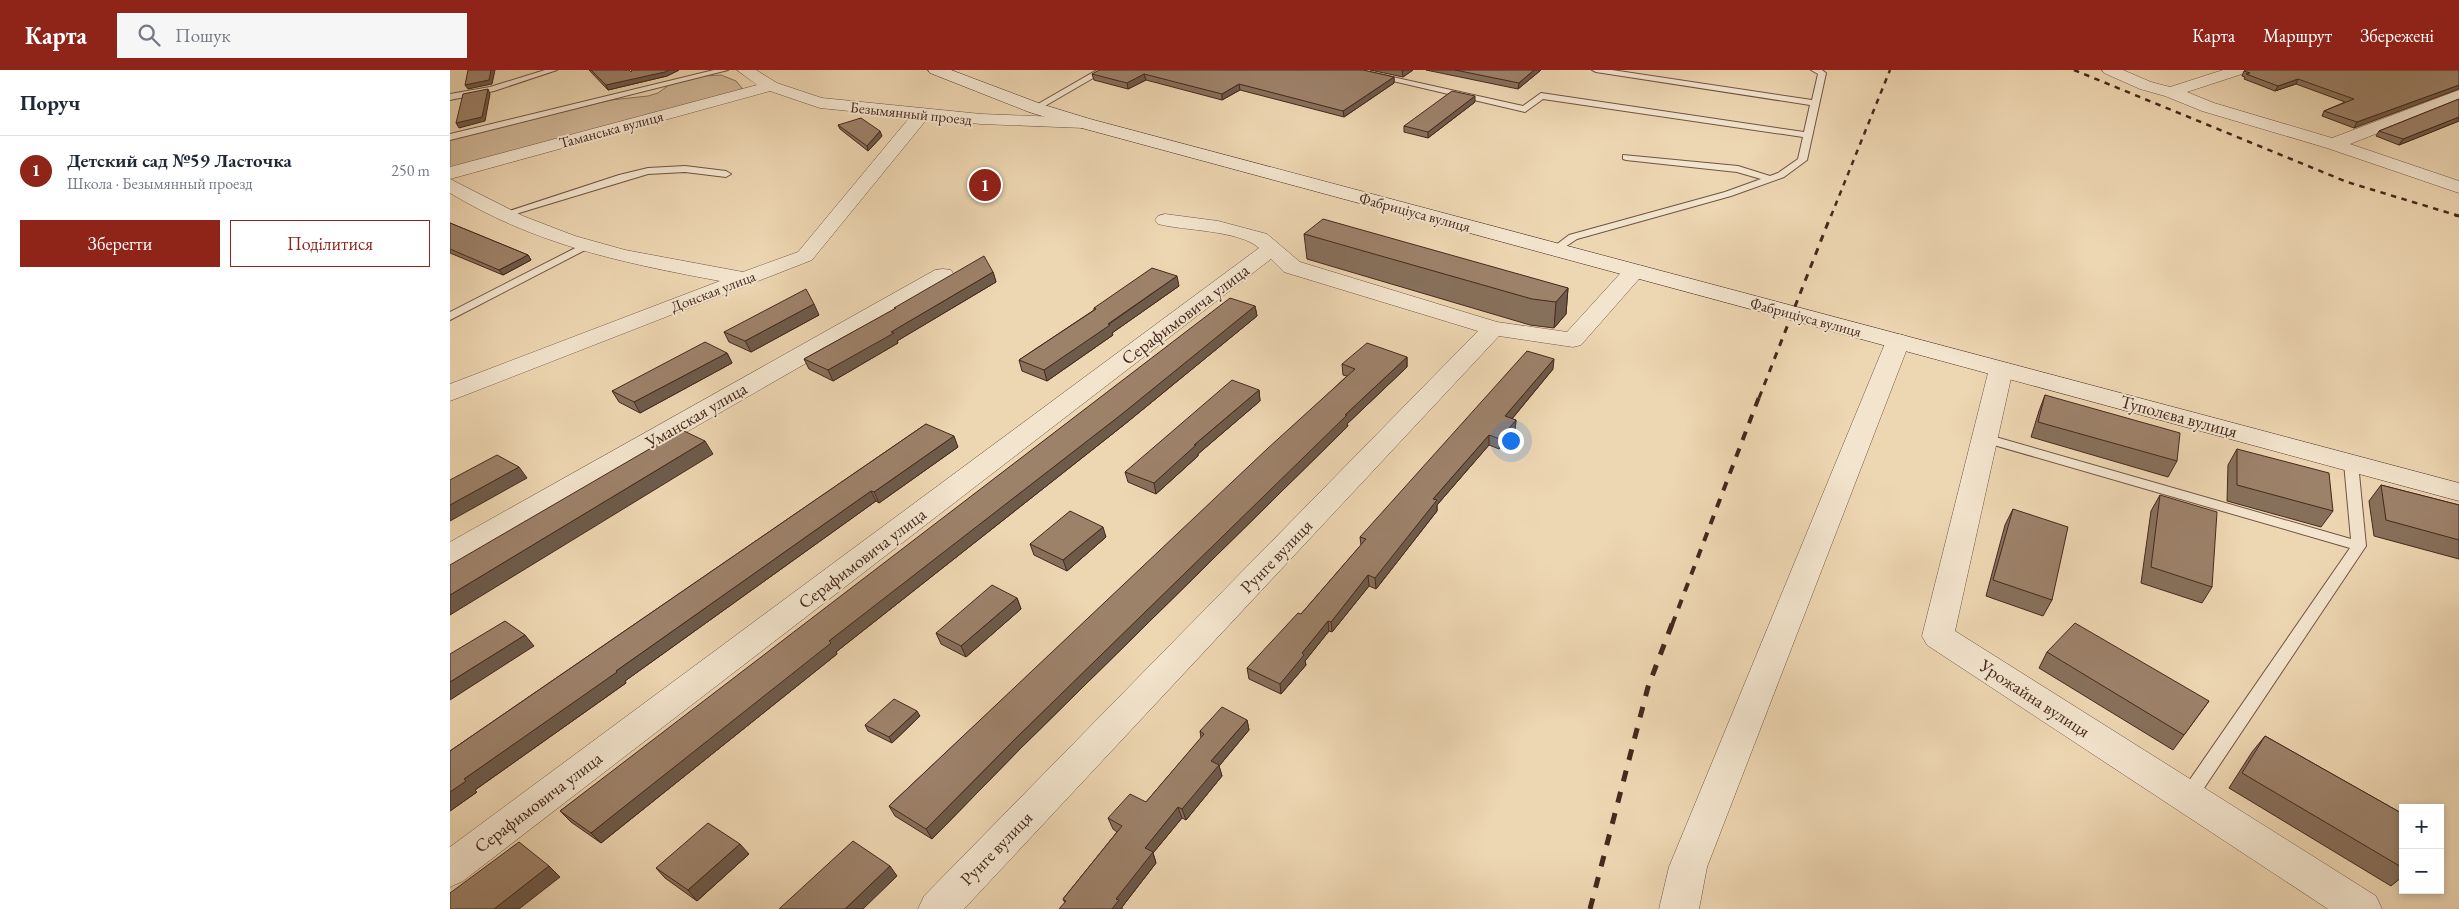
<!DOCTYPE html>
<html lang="uk">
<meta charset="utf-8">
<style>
:root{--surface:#fff;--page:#f6f6f7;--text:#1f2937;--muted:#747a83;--line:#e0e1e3;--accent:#8f2418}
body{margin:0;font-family:"EB Garamond",serif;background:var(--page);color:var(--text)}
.controls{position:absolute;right:15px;bottom:15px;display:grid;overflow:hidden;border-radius:0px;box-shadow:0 2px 8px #0003}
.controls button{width:45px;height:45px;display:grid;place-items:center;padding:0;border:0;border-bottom:1px solid var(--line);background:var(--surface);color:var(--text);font:25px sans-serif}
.you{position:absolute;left:1060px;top:370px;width:18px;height:18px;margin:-12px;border:4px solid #fff;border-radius:50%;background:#1a73e8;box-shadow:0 0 0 8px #1a73e833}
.badge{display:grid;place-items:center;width:32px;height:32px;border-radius:50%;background:var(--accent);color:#fff;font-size:16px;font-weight:700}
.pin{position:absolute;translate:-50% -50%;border:2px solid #fff;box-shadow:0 1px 5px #0006}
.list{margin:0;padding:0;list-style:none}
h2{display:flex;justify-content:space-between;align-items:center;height:65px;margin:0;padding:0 20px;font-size:21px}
h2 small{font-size:16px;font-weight:400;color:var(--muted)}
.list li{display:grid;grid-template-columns:32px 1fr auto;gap:15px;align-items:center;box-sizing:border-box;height:70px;padding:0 20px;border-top:1px solid var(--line)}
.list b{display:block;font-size:19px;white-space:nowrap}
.list p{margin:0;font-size:16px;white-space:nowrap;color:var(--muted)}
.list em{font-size:16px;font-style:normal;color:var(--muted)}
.actions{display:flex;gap:10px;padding:15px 20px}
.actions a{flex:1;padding:11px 0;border:1px solid var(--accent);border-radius:0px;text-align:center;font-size:18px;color:var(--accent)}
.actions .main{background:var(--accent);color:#fff}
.icon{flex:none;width:28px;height:28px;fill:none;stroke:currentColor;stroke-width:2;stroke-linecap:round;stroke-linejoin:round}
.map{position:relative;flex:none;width:2009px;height:839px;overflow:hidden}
header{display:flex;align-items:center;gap:30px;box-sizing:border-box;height:70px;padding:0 25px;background:var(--accent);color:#fff}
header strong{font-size:24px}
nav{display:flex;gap:28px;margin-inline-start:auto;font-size:18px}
.search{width:350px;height:45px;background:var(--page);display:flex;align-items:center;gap:12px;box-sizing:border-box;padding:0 18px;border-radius:0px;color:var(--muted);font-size:19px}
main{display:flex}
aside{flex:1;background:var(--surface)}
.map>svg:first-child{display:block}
.green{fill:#d1b899;stroke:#8c705b}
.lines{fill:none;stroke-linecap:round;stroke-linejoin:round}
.service-casing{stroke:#705442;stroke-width:2}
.minor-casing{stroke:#705442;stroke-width:1}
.secondary-casing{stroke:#46281d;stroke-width:1}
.service{fill:#f3e4cd;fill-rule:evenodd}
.minor{fill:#f3e4cd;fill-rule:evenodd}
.secondary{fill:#f3e4cd;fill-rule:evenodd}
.rail-far3{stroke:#46281d;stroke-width:2.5;stroke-dasharray:5.5 5.5;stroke-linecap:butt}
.rail-far2{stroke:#46281d;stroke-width:3;stroke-dasharray:7 7;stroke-linecap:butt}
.rail-far1{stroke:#46281d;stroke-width:4;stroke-dasharray:9 9;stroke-linecap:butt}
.rail{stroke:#46281d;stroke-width:5;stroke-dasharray:11 11;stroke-linecap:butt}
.wall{fill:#87705b;stroke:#46281d}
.shaded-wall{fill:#6e5b4a;stroke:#46281d}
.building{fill:#9d826a;stroke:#46281d}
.labels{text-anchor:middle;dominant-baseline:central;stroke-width:4;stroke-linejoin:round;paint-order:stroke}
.far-street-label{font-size:15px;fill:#46281d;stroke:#f3e4cd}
.street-label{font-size:18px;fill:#46281d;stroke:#f3e4cd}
</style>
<header>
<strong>Карта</strong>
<div class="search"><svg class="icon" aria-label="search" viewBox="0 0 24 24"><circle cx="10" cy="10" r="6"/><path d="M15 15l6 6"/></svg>Пошук</div>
<nav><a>Карта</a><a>Маршрут</a><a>Збережені</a></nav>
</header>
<main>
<aside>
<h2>Поруч<small></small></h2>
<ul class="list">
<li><span class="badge">1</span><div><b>Детский сад №59 Ласточка</b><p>Школа · Безымянный проезд</p></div><em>250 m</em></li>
</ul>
<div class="actions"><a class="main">Зберегти</a><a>Поділитися</a></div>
</aside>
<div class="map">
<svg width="2009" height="839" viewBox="0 0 2009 839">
<rect width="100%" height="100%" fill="#edd6b2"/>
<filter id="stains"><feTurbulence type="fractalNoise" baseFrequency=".004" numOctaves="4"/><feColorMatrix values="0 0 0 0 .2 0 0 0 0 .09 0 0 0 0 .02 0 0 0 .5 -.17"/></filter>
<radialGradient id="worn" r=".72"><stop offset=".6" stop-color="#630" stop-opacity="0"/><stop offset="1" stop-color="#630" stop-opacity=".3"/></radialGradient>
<path class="green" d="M271,5L286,11L292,18L289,22L0,100V69L161,30L198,26L208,23L219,15L253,6Z"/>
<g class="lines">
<g class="service-casing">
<path id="service" d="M95,0H107L44,21L0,30V24L40,17Z
M264,0H278L0,70V64Z
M647,0H657L588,40L581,38Z
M896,0H911L1073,36L1091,23L1354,62L1360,35L1146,2L1142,0H1162L1362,30L1368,4L1361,0H1372L1376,3L1357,90L1334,107L1281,126L1127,169L1106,183L1102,182V178L1119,165L1275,122L1311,109L1287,102L1176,90L1173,89V85L1288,96L1320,106L1328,103L1348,89L1353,67L1093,29L1075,42Z
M235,96L276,101L281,104L276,107L235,102L198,104L59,146L50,144L169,105L198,98Z
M135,173L139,174V178L0,250V242Z
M1535,364L1901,469L1894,393L1901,389L1908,393L1916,476L1744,733L1738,735L1732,733L1729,727L1732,721L1900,478L1530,371L1528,368Z"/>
</g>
<g class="minor-casing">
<path id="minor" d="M287,0H306L327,13L372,28L531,44L634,48L640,49L643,53L640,57L634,58L531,54L477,49L362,190L0,331V314L270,211C173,193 86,175 0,123V109L73,146L125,166L175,180L293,202L348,182L460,47L370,38L320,21L0,109V97L307,15Z
M1652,0H1673L1701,12L1720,17L1773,0H1797L1795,3L1737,22L1764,33L1882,68L2009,20V31L1900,74L2009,111V123L1877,78L1752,41L1715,26L1690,19L1654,3Z
M715,144L768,151L817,164L850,192L1047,252L1117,262L1177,196L1185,195L1193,196L1196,201L1131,275L1123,277L1049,266L514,839H468L474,826L1028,261L834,202L821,189L13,811L0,817V777L809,178C789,160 735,161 708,154L705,150L708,146Z
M493,199L501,200L504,205L501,210L10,492L0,495V472L485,200Z
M1448,264L1456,266L1460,271L1257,797L1249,839H1209L1219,797L1436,271L1440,266Z
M1551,292L1560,294L1563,299L1505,561L1926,826L1932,839H1878L1477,575L1472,566L1539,299L1542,294Z"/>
</g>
<g class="secondary-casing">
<path id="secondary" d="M478,0H501L591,34L640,49L2009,413V431L628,57L579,42L480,3Z"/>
</g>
<use href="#service" class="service"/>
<use href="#minor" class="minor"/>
<use href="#secondary" class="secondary"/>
<path class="rail-far3" d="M1624,0L1897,112L2009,146
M1381,146L1440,0"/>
<path class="rail-far2" d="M2005,145L2009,146
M1309,328L1381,145"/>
<path class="rail-far1" d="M1222,555L1309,327"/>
<path class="rail" d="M1140,839L1198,617L1222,554"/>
</g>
<path class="wall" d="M139,0H179L181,2L182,0H229L217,6L158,20Z
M920,0H963L953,7Z
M976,0H1091L1068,19Z
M2009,0L1904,58L1872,46L1874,41L1895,32L1846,14L1825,21L1794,9L1795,7L1792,6L1794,1Z
M642,4L944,7V13L894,47L790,20L772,30L696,10L678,19L644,10Z
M2009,29V51L1949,75L1926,66L1929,61Z
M1025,32L978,68L954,62V56Z
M388,55L432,66L418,81L390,59Z
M0,153L78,185L81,190L53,205L0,183Z
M854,164L1118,218L1116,244L1104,258L1080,255L857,189Z
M543,202L546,212L447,271L448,273L383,311L359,299L354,289L445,239L444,238Z
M729,216L662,263L663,265L597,311L572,301L569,290L644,240V238Z
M805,236L807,246L675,354L386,582L387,584L151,773L121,752L110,741Z
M369,245L301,282L279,272L274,262Z
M277,283L282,293L190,343L169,332L162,321Z
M957,287V297L897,354L898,356L571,678L482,769L445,746L439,736L897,306L893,305L892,294Z
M1103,299L1062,349L1066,350L1065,360L1049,379L1039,375L987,435V441L926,519L919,516L882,562L879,561L855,591L856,595L831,624L799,609L797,598L851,544L911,475L910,467Z
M809,320L810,331L748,384V386L706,424L678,412L675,402Z
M1595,325L1727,391L1718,407L1581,367L1589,341Z
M476,354L508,377L429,433L426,431L175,611L176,613L25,720L27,722L0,741V681Z
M1787,379L1883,441L1871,457L1777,431L1778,395Z
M1931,415L2009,435V489L1924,466L1919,431Z
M1710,425L1762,517L1752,533L1691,513L1701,441Z
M1563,439L1602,530L1593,546L1536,526L1555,455Z
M656,467L617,501L584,485L580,474Z
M567,528L571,539L516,587L491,574L486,563Z
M1597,582L1759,631L1723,680L1589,598Z
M470,646L442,673L418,661L415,655Z
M797,650L799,660L769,696L772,706L736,750L732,748L703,783L706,793L672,837V839H609L615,833L613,829L667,762L663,759L658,748L696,732L751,668L750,661Z
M1815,666L1953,744V806L1941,816L1779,718L1802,682Z
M299,784L247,831L215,808L206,798Z"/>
<path class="shaded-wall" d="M41,0H45L42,14L18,19L15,15Z
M219,0H229L217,6L158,20L156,15Z
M955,0H963L953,7L952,1Z
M1084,0H1091L1068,19L1069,13Z
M694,4L696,10L678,19L677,13Z
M944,7V13L894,47L893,41Z
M1848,9L1846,14L1825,21L1828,16Z
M789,14L790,20L772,30V24Z
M2009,15V19L1904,58L1907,52Z
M38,19L40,24L35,51L9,58L6,53Z
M1025,26V32L978,68V62Z
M2009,47V51L1949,75L1953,69Z
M430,61L432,66L418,81L417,76Z
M78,185L81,190L53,205L49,200Z
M543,202L546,212L447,271L448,273L383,311L378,300L441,262Z
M727,206L729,216L662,263L663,265L597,311L594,300Z
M1118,218L1116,244L1104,258L1106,232Z
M364,234L369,245L301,282L295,271Z
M805,236L807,246L675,354L386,582L387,584L151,773L141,763L379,571Z
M277,283L282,293L190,343L184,332Z
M957,287V297L897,354L898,356L571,678L482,769L476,759L566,668L895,345Z
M1104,289L1103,299L1055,357V346Z
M809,320L810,331L748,384V386L706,424L704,413L744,375Z
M1066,350L1065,360L1049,379L1050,369Z
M1039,365V375L987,435V441L926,519L925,508L983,429Z
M504,366L508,377L429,433L424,422Z
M255,371L263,384L0,545V525Z
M69,397L77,408L0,451V435Z
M421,421L426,431L175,611L176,613L25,720L27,722L0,741V722L14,709L166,601Z
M653,457L656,467L617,501L613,490Z
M918,505L919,516L882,562L881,552Z
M567,528L571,539L516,587L511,576Z
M878,551L879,561L855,591L856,595L831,624L830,614L852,583Z
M75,565L84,576L0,630V612Z
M467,641L470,646L442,673L439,667Z
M797,650L799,660L769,696L772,706L736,750L732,739L761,691Z
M728,737L732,748L703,783L706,793L672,837V839H662L666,829L695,778Z
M290,774L299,784L247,831L238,820Z
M99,796L110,807L69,839H44Z
M440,796L447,806L413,839H395Z"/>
<path class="building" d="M18,0H41L39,10L15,15Z
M141,0H179L181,2L182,0H219L215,2L156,15Z
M649,0H913L944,7L893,41L789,14L772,24L694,4L677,13L642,4Z
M1005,0H1084L1069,13Z
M1796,0H2009V15L1907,52L1874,41L1904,29L1848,9L1828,16L1796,4L1800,3L1794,1Z
M38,19L32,47L6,53L13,24Z
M1002,21L1025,26L978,62L954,56Z
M2009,29V47L1953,69L1929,61Z
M411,48L430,61L417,76L388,55Z
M873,149L1118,218L1106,232L1082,229L854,164Z
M0,153L78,185L49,200L0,179Z
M534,186L543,202L441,262L444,263L378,300L354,289L446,238H444Z
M702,198L727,206L658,254L660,255L594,300L569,290L646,239L644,238Z
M356,219L364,234L295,271L274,262Z
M780,228L805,236L672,344L379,571L381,573L141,763L110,741Z
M255,272L277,283L184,332L162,321Z
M917,273L957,287L895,345H897L566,668L476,759L439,736L817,379L905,299L892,294Z
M1077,281L1104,289L1055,346L1066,350L1050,369L1039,365L983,429L987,430L925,508L918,505L881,552L878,551L852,583L854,585L830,614L797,598L848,543L851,544L916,469L910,467Z
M782,310L809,320L744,375H746L704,413L675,402Z
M1595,325L1730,363L1727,391L1588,352Z
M476,354L504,366L424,422L421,421L166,601L167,602L14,709L16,711L0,722V681Z
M232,360L255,371L0,525V495Z
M1787,379L1879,403L1883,441L1787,415Z
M47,385L69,397L0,435V410Z
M1931,415L2009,435V470L1936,450Z
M1710,425L1767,442L1762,517L1701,497Z
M1563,439L1618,457L1602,530L1543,510Z
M620,441L653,457L613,490L580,474Z
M542,515L567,528L511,576L486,563Z
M55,551L75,565L0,612V584Z
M1625,553L1759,631L1734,665L1597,582Z
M444,629L467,641L439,667L415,655Z
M772,637L797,650L761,691L769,695L732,739L728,737L695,778L703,782L666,829L669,830L662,839H609L616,831L613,829L672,756L658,748L680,724L696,732L754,664L750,661Z
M1815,666L1953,744V798L1792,703Z
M258,753L290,774L238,820L206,798Z
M403,771L440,796L395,839H329Z
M69,772L99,796L44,839H0V823Z"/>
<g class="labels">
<g class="far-street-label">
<text transform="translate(461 43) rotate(6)">Безымянный проезд</text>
<text transform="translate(161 59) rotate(-15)">Таманська вулиця</text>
<text transform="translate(965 142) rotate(15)">Фабриціуса вулиця</text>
<text transform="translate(263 221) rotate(-21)">Донская улица</text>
<text transform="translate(1356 247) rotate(15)">Фабриціуса вулиця</text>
</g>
<g class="street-label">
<text transform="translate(735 244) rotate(-37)">Серафимовича улица</text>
<text transform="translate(246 345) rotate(-30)">Уманская улица</text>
<text transform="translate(1729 346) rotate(15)">Туполєва вулиця</text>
<text transform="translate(826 486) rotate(-46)">Рунге вулиця</text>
<text transform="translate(412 488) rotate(-37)">Серафимовича улица</text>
<text transform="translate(1585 628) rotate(33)">Урожайна вулиця</text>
<text transform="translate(88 732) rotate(-37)">Серафимовича улица</text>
<text transform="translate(546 778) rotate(-46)">Рунге вулиця</text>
</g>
</g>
<rect width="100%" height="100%" filter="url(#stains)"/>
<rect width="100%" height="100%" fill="url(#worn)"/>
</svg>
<div class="controls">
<button>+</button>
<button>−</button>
</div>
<div class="you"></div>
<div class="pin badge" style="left:535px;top:115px">1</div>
</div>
</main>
